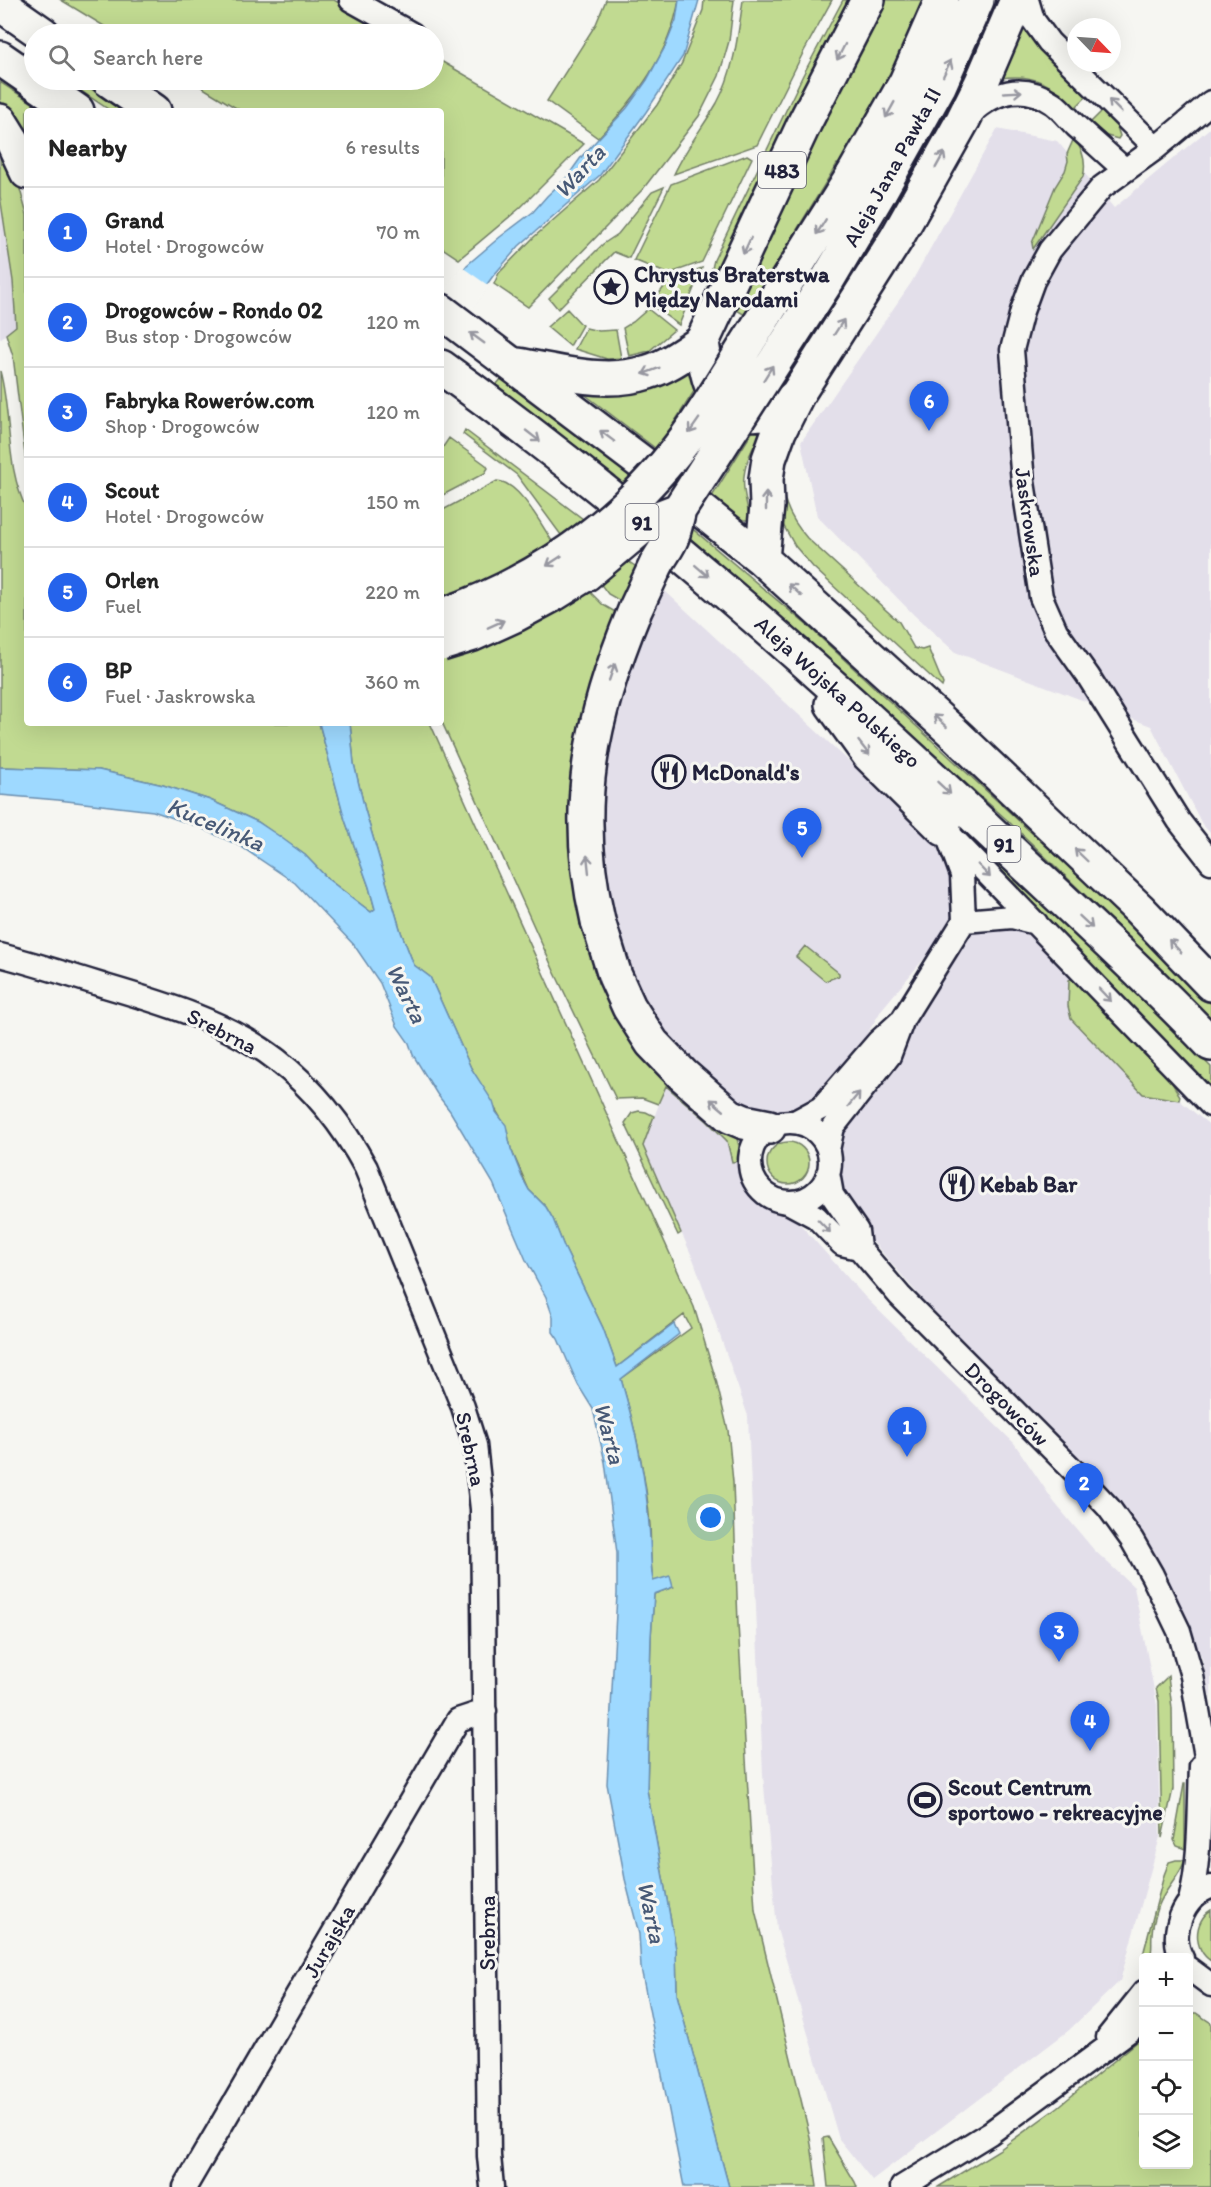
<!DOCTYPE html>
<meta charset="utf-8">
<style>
:root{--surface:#fff;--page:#f2f2f2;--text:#222;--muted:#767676;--line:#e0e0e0;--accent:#2563eb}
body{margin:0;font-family:Itim,sans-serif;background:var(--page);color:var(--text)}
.controls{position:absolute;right:18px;bottom:18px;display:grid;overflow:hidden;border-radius:6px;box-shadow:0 6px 24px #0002}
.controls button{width:54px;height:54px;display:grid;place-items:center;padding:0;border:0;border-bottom:2px solid var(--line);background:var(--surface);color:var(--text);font:30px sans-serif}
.compass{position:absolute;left:1067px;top:18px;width:54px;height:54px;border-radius:50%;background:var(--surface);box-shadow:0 6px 24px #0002;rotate:115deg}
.you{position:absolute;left:711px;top:1518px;width:21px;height:21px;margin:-15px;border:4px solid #fff;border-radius:50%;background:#1a73e8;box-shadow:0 0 0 9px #1a73e833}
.badge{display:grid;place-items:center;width:39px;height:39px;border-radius:50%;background:var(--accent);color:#fff;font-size:20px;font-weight:700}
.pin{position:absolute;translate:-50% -50px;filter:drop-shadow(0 2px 3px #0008)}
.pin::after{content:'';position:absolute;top:32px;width:21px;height:18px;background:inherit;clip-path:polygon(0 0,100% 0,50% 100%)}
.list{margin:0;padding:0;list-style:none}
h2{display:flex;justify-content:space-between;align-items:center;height:78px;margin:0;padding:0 24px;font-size:26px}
h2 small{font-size:20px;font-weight:400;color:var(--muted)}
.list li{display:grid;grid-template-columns:39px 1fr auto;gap:18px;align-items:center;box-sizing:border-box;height:90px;padding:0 24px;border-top:2px solid var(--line)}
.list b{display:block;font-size:22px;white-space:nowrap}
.list p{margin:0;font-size:20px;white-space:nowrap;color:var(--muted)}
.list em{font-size:20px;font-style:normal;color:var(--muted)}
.icon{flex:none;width:33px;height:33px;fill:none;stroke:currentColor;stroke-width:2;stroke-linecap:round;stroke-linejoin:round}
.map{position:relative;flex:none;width:1211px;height:2187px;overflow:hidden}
.search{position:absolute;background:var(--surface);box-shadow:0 6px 24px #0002;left:24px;top:24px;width:420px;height:66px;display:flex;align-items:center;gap:15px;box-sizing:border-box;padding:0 21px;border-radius:33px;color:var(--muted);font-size:22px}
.panel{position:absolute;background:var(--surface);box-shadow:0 6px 24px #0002;left:24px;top:108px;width:420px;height:618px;border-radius:6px}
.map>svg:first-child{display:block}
.built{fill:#e3dfea}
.green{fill:#c1da91;stroke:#727e66;stroke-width:1.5}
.water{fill:#9ed9ff;stroke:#6c90b1;stroke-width:1.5}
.pier{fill:#f6f6f2}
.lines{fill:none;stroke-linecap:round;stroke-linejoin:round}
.street-casing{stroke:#22223b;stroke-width:27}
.primary-casing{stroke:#22223b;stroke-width:38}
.street{stroke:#f6f6f2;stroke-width:22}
.primary{stroke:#f6f6f2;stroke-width:33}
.primary-bridge-casing{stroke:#22223b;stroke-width:38;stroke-linecap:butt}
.primary-bridge{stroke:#f6f6f2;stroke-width:33}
.oneway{stroke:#9797a0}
.labels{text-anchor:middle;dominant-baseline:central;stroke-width:6;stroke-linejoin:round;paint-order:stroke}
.shield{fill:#f6f6f2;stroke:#626272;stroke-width:1.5}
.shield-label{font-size:21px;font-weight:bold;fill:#22223b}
.street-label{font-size:22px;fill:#22223b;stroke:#f6f6f2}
.poi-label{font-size:22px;font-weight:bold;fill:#22223b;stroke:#f6f6f2;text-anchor:start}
.water-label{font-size:24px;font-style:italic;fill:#475976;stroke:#f6f6f2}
</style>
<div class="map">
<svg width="1211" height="2187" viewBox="0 0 1211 2187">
<rect width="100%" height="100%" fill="#f6f6f2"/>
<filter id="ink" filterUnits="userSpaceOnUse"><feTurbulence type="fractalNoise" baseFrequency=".0167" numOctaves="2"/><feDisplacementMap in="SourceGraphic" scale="12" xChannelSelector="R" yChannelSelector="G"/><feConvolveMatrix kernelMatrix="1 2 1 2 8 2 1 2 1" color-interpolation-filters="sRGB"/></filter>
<g filter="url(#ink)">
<path class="built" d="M1211,127V834L1202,824L1151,726L955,652L914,615L817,516L801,442L911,283L997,129L1057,141L1114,208Z
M0,196L13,281L16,326L0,339Z
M665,591L946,851L954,871L955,905L949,920L932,949L882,1009L847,1068L820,1099L802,1109L778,1111L761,1115L720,1093L643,1009L614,924L602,859V783L614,711L644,626Z
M986,925L1021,929L1029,934L1073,978L1069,980L1068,1005L1071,1019L1143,1094L1179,1100L1211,1126V1700L1202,1658L1161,1569L1133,1524L1099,1481L928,1306L868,1236L836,1189L839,1164L836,1143L911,1029L967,936L974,930Z
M666,1086L707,1121L727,1141L732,1161H739L740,1180L755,1201L768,1209L790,1213L865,1297L1014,1443L1054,1502L1094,1550L1134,1587L1157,1705L1160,1837L1120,1981L1068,2031L872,2180L839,2139L777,1929L763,1775L748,1416L694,1261L643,1146Z"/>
<path class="green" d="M61,0H334L394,34H117Z
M606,0H679C669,56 636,98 598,138L547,101L596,24Z
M704,0H734L729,41L719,76L699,116L643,189L528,307L494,284L499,273L534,237L599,180L657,105L682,63L703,10Z
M743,0H832L803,53L757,145L674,174C686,148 703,127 717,103C734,72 738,35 743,0Z
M843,0H851L803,89L706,293L714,260L803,75Z
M885,0H931L843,167L837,164L745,315L735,309L808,153Z
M1022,25L1090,93L1075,108C1052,85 1036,73 1001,78Z
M434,57L584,144L520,208L459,259L441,247V111H241L190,80H434Z
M65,80H78L123,111H111Z
M0,82L45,111H27V151L0,102Z
M1103,110L1116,124L1120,136L1118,139L1107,136L1090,123Z
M1074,138C1083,150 1087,162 1083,177L1033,249L1032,243L1055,187L1065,171L1068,161L1067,154Z
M0,139L17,178L27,215V471L13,356L6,334L16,326L13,281L0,196Z
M747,155L752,158L702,262L668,274L634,260L671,184Z
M664,187L629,258L614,252L558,309L549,298L603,244L618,234L652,192Z
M702,268L679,325L651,305L669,280Z
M567,309L582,325L570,346L547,327Z
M648,309L674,330L649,351L629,356L623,328L633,322Z
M586,328L599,331L616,330L621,358L607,359L575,349Z
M690,361L700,382L670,429L655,448L575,387Z
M0,371C12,416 5,467 27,510V723H319L345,820L369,887L375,909L371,912L329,880L305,855L258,822L210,800L163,785L99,770L0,767Z
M503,377L606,456L809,627L1124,918L1211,1004V1020L1137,945L1006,819L697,544L612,474L496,385Z
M761,418L766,423C755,444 741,465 744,489C745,499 748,508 749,517L747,520H742L711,498Z
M465,430L583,519L561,535L517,475L463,434Z
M449,438L486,465L488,468L485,473L441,496V446L443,447Z
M778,465C783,496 785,513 807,538L899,622L914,648L922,650L928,648L943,684L942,687L813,567L795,546L776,512Z
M497,481C518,481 541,524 552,541C519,564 480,585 441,597V511Z
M626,560L638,568L622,602L608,594L599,582Z
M588,590L603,605L617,613L584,927L736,1135L739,1146V1161L732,1162L727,1141L707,1121L666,1086L658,1104L642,1098L616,1099L554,971L441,720V660Z
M350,723H430L694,1307L716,1380L728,1430L733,1482L738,1624L755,1910L810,2137L817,2187H729L677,1995L676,1949L647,1790L651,1637L654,1594L673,1587L653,1581C650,1562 651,1544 650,1525C646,1475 635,1427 621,1379L691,1328L684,1315L617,1367L603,1328L565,1249L553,1219L546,1207L529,1190L511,1149L506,1127L471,1068L430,977L414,965L401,932L365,810L354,764Z
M962,828L1093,949L1211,1067V1089L961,832Z
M805,946L839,973V976L825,981L796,957Z
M1073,978L1169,1078L1180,1096L1179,1100L1143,1094L1071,1019L1068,1006L1069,980Z
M639,1111L646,1112L654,1116L643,1146L681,1233L678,1235L625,1123L632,1113Z
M767 1163a21 21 0 1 1 42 0a21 21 0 1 1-42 0Z
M1168,1676L1172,1708L1173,1789L1162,1838L1159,1701L1156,1688Z
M1184,1784H1185V1849L1177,1846L1174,1840Z
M1176,1860H1185C1179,1878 1166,1887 1159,1905C1156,1914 1152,1925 1152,1934C1151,1943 1153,1949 1150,1957L1144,1958L1143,1962L1144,1951L1164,1875L1169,1862Z
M1211,1910V1961C1193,1950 1193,1921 1211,1910Z
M1189,2013H1196L1211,2023V2187H938L999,2150L1058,2107L1143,2037L1144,2164H1188Z
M828,2137L855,2182L857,2187H828L823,2138Z"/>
<path class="water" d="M679,0H699L683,56L646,112L600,175L519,246L493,276L441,348V299L467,265L500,237L533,212L547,196L567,177L582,156L627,108L647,80L666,45L676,20Z
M319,723H350L354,764L365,810L401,932L414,965L430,977L471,1068L493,1102L496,1112L506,1125L511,1149L522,1177L529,1190L546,1207L553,1219L565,1249L603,1328L617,1367L674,1324L679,1334L621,1379C635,1427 646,1475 649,1525C651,1544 650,1562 653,1581L670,1576L673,1587L654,1594L651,1637L647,1790L676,1949L677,1995L729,2187H684L641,1968L639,1934L625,1879L607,1784L617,1594V1553L605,1462L593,1409L578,1385L558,1339L553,1332V1317L546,1297L526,1260L493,1183L450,1111L437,1094L413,1055L409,1043L397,1026L380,983L354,945L295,883L240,846L199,827L153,811L58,800L0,795V767L99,770L163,785L210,800L258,822L279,836L305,855L329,880L371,912L375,909L369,887L345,820Z"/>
<path class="pier" d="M462,267L489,286L441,351V294Z"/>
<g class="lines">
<g class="street-casing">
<path id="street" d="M351,0L412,34
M1027,0L1033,20L1049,42L1156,148
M1211,102L1156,148L1102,187L1050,250L1033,281L1022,311L1012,350L1023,482L1041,597L1056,631L1088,676L1179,821L1211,862
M969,115C993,92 1022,82 1053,103C1061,109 1068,118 1076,126C1092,140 1108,155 1124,169
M944,829L1211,1105
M964,921L1012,917L1036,923
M0,955C35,964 70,975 105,986C163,1003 228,1022 277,1060C314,1089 344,1127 366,1168L463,1407L475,1445L482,1509L489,2156L492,2187
M750 1162a40 40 0 1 1 80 0a40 40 0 1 1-80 0Z
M795,1122L821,1108L878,1042L900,1022
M828,1150L833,1127L889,1056L903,1019L964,921L962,875L949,840
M828,1173L832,1195L857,1231L859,1248L900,1296L1074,1471L1109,1508L1132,1540L1152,1575L1179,1631L1192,1676L1211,1785
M788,1202L816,1217L842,1244L859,1248
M1190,1901C1201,1858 1199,1811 1201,1766
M1182,1958C1168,1934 1184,1895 1211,1887
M1188,1968L1211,1985
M1108,2037L1144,1992
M185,2187L458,1720L485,1711
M902,2187L990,2133L1144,2020"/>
</g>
<g class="primary-casing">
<path id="primary" d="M0,4L43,34
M0,58L77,111
M109,80L154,111
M0,121L13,142L27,172
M852,177L906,82L942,0
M879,193L939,86L977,0
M441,311L654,472L762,559L955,734L1139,909L1211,984
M702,342L805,122L868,0
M702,342C704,356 706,371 711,384C727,422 771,421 797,395
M518,365C561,372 606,386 648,372C668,366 685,353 702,342
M441,367C639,510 822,672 999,840C1070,907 1143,973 1211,1044
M762,559L767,506L766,479L769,459L779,431L797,395L896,239L963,120L981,84L1017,0
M832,704L869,755L944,829
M598,921L615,976L629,1007L652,1043L683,1075L730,1116L744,1122L769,1127"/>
</g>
<use href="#street" class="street"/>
<use href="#primary" class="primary"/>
<g class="primary-bridge-casing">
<path id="primary-bridge" d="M441,616C522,588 598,540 655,476C692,436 719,388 748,342C783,287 818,232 852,177
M441,644L473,634L515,615L554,594L586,574L648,522L679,510
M598,921C571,807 591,716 635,610C642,595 649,580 656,565C661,555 668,547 672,537C675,528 677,519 679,510L828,279L879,193"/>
</g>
<use href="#primary-bridge" class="primary-bridge"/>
</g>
<defs><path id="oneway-shaft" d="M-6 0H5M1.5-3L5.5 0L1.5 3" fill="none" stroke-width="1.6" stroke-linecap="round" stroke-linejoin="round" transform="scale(1.5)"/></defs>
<g class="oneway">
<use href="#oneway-shaft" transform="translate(841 52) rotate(117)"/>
<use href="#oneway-shaft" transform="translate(947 68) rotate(-65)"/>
<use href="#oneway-shaft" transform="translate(1013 92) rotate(-3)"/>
<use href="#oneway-shaft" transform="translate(1115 106) rotate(-135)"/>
<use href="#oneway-shaft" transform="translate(890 110) rotate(119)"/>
<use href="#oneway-shaft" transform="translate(940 160) rotate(-61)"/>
<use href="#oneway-shaft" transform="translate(821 227) rotate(122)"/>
<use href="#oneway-shaft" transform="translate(747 246) rotate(115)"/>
<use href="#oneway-shaft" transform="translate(839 327) rotate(-57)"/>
<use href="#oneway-shaft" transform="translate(477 338) rotate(-144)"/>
<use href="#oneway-shaft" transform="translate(651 371) rotate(159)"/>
<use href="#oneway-shaft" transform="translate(768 373) rotate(-58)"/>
<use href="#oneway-shaft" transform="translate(694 426) rotate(125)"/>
<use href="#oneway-shaft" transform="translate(533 436) rotate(38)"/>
<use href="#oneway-shaft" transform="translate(607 436) rotate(-143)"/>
<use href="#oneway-shaft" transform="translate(766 501) rotate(-90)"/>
<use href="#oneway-shaft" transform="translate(554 561) rotate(147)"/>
<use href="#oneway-shaft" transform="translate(702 571) rotate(41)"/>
<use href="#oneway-shaft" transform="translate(795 590) rotate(-138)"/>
<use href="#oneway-shaft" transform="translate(496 624) rotate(-24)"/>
<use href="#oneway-shaft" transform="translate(612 672) rotate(-71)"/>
<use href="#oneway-shaft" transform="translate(940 721) rotate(-138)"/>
<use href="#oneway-shaft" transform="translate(864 748) rotate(52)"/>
<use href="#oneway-shaft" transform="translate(944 788) rotate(43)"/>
<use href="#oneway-shaft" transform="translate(1081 855) rotate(-136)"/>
<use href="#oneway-shaft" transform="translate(588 864) rotate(-96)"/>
<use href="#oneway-shaft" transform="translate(984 871) rotate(46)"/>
<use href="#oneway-shaft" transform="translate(1086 922) rotate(43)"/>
<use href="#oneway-shaft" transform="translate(1175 946) rotate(-134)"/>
<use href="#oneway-shaft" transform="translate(1105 995) rotate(46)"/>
<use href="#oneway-shaft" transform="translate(854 1099) rotate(-51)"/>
<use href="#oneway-shaft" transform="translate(717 1105) rotate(-140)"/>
<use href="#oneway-shaft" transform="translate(824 1226) rotate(46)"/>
</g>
</g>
<defs>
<g id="sight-ring" transform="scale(1.725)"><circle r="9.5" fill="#f6f6f2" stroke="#22223b" stroke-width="1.5"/><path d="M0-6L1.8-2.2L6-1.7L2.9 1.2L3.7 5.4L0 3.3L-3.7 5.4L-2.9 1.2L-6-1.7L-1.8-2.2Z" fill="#22223b"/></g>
<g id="restaurant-ring" transform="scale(1.725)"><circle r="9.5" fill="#f6f6f2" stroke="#22223b" stroke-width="1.5"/><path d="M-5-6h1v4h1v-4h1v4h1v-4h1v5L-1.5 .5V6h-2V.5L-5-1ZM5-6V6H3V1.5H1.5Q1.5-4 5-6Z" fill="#22223b"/></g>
<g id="stadium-ring" transform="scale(1.725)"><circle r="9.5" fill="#f6f6f2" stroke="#22223b" stroke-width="1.5"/><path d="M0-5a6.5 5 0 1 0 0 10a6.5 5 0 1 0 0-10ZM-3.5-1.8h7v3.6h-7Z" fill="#22223b"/></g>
</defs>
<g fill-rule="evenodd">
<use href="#sight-ring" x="611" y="287"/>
<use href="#restaurant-ring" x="669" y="772"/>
<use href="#restaurant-ring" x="957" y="1184"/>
<use href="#stadium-ring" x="925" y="1800"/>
</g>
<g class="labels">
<g class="shield">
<rect x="758" y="152" width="48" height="36" rx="4.5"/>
<rect x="625.5" y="504" width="33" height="36" rx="4.5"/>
<rect x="987.5" y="826" width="33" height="36" rx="4.5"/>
</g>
<g class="shield-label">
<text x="782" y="170">483</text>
<text x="642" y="522">91</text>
<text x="1004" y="844">91</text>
</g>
<g class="street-label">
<text transform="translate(892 167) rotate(-61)">Aleja Jana Pawła II</text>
<text transform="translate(1030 522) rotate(82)">Jaskrowska</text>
<text transform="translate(838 692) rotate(42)">Aleja Wojska Polskiego</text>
<text transform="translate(222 1031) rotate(27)">Srebrna</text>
<text transform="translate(1007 1404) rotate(45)">Drogowców</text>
<text transform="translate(471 1449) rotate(78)">Srebrna</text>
<text transform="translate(487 1933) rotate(-90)">Srebrna</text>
<text transform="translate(329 1941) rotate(-60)">Jurajska</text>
</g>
<g class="poi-label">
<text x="634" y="274">Chrystus Braterstwa<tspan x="634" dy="25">Między Narodami</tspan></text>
<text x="692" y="772">McDonald's</text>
<text x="980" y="1184">Kebab Bar</text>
<text x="948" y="1787">Scout Centrum<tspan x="948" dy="25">sportowo - rekreacyjne</tspan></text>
</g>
<g class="water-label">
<text transform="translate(579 171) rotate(-47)">Warta</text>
<text transform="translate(216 824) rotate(23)">Kucelinka</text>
<text transform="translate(407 993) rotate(64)">Warta</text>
<text transform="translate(610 1433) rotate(75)">Warta</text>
<text transform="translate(652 1912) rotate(78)">Warta</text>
</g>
</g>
</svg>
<div class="controls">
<button>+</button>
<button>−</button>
<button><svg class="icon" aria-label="locate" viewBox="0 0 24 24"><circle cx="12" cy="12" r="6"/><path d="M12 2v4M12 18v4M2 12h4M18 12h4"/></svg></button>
<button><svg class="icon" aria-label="layers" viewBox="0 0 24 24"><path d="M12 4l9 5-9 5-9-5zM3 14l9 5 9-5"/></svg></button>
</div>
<svg class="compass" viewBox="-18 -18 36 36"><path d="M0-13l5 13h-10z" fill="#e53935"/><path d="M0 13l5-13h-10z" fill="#767676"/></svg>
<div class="you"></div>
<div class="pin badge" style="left:907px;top:1457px">1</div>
<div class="pin badge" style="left:1084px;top:1513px">2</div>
<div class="pin badge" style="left:1059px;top:1662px">3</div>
<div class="pin badge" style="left:1090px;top:1751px">4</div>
<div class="pin badge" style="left:802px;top:858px">5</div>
<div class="pin badge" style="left:929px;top:431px">6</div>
<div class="search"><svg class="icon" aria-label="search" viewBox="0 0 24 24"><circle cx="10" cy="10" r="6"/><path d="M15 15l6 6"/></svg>Search here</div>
<section class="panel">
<h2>Nearby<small>6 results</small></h2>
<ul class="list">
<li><span class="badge">1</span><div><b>Grand</b><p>Hotel · Drogowców</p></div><em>70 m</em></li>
<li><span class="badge">2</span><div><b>Drogowców - Rondo 02</b><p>Bus stop · Drogowców</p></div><em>120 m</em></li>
<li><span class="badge">3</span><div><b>Fabryka Rowerów.com</b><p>Shop · Drogowców</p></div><em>120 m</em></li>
<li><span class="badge">4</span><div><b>Scout</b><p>Hotel · Drogowców</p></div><em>150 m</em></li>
<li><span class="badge">5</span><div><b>Orlen</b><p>Fuel</p></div><em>220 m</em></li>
<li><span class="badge">6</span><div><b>BP</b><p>Fuel · Jaskrowska</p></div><em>360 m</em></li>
</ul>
</section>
</div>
